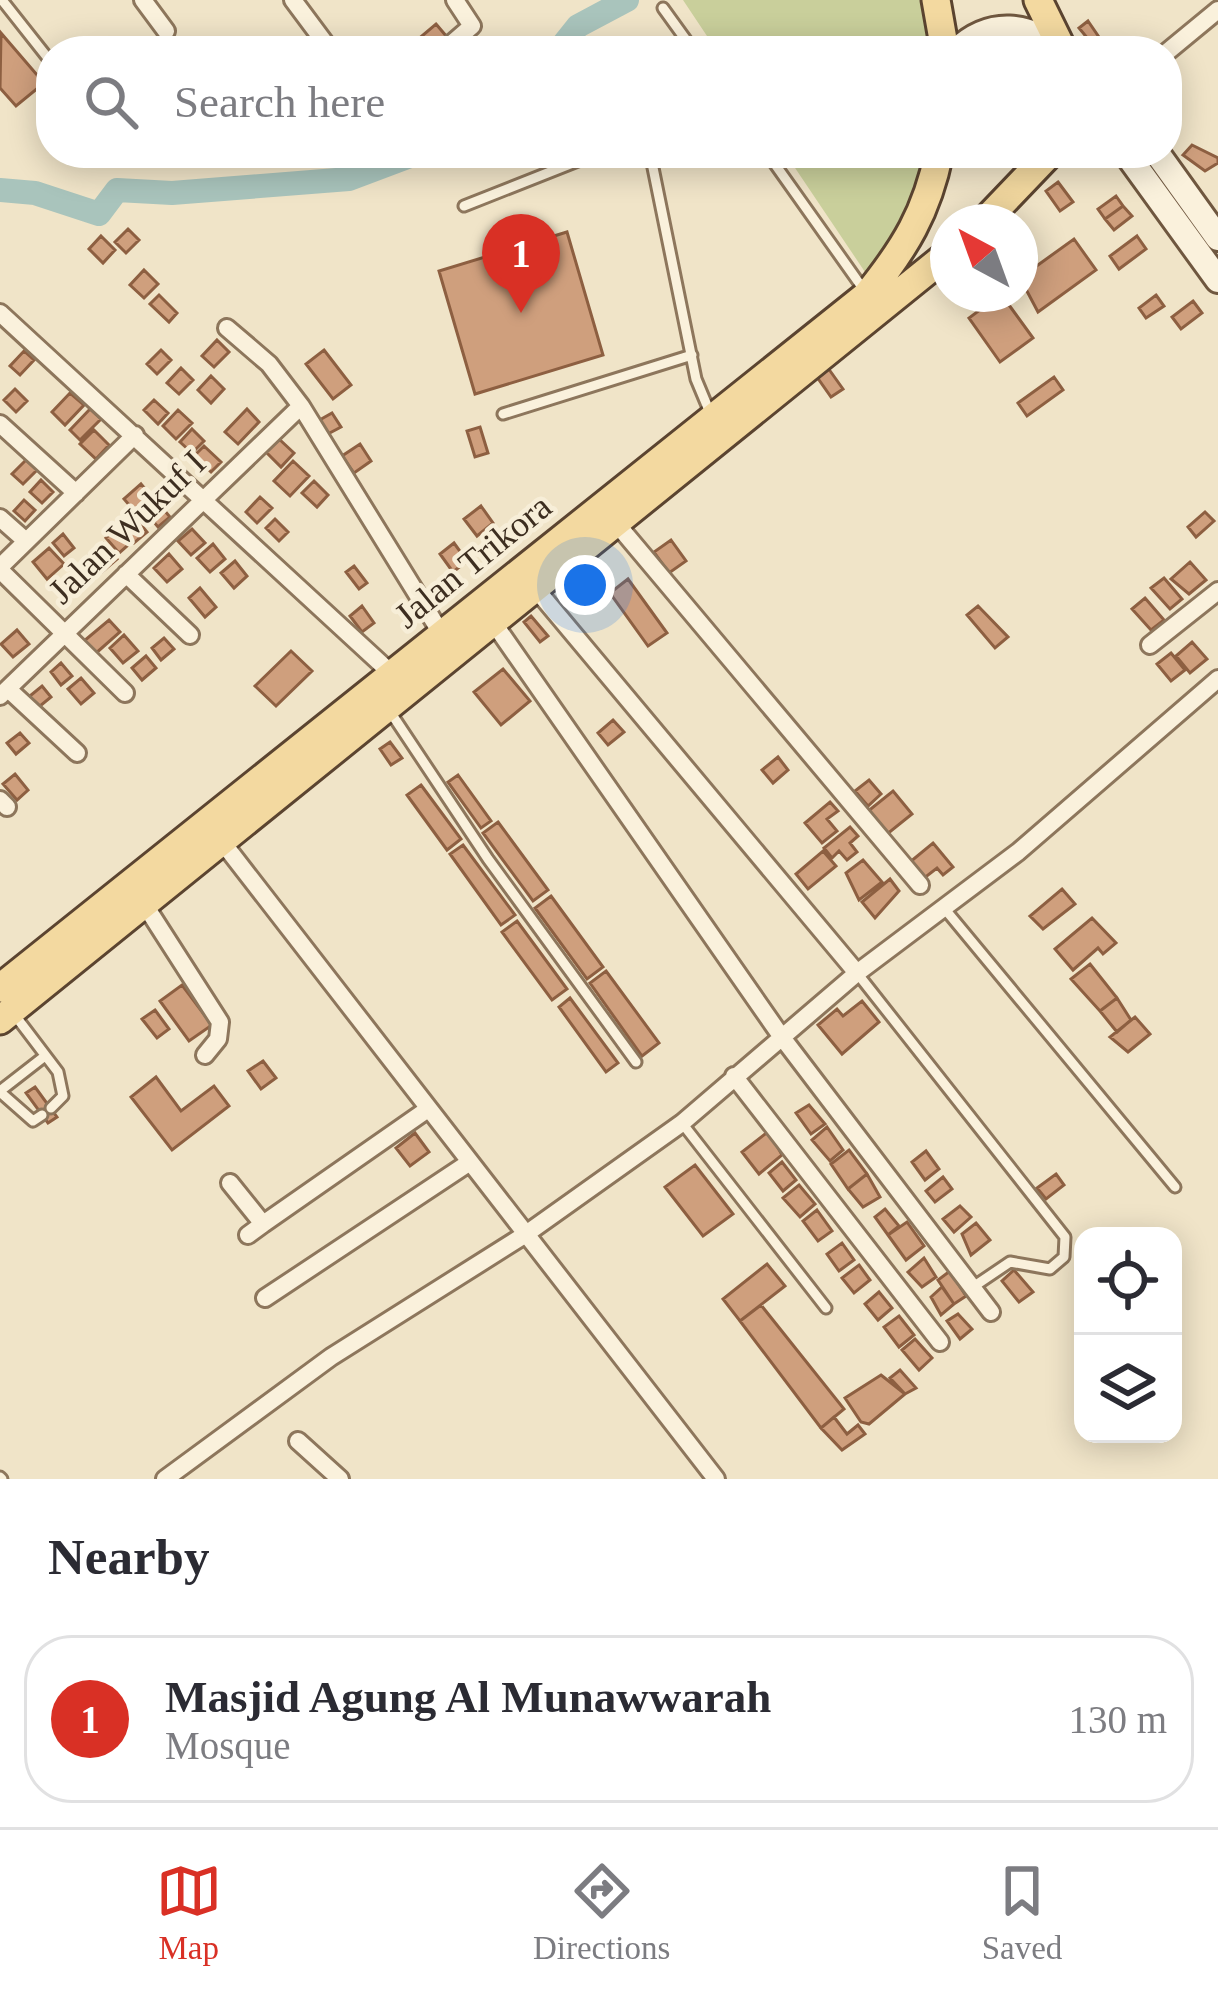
<!DOCTYPE html>
<style>
:root{--surface:#fff;--page:#f7f7f7;--text:#2b2b33;--muted:#7c7c81;--line:#e1e1e2;--accent:#d93025}
body{margin:0;font-family:Georgia,serif;background:var(--page);color:var(--text)}
.controls{position:absolute;right:36px;bottom:36px;display:grid;overflow:hidden;border-radius:24px;box-shadow:0 6px 30px #0003}
.controls button{width:108px;height:108px;display:grid;place-items:center;padding:0;border:0;border-bottom:3px solid var(--line);background:var(--surface);color:var(--text);font:60px sans-serif}
.compass{position:absolute;left:930px;top:204px;width:108px;height:108px;border-radius:50%;background:var(--surface);box-shadow:0 6px 30px #0003;rotate:319deg}
.you{position:absolute;left:585px;top:585px;width:42px;height:42px;margin:-30px;border:9px solid #fff;border-radius:50%;background:#1a73e8;box-shadow:0 0 0 18px #1a73e833}
.badge{display:grid;place-items:center;width:78px;height:78px;border-radius:50%;background:var(--accent);color:#fff;font-size:39px;font-weight:700}
.pin{position:absolute;translate:-50% -99px;filter:drop-shadow(0 3px 6px #0008)}
.pin::after{content:'';position:absolute;top:63px;width:42px;height:36px;background:inherit;clip-path:polygon(0 0,100% 0,50% 100%)}
.list{margin:0;padding:0;list-style:none}
h2{display:flex;justify-content:space-between;align-items:center;height:156px;margin:0;padding:0 48px;font-size:51px}
h2 small{font-size:39px;font-weight:400;color:var(--muted)}
.list li{display:grid;grid-template-columns:78px 1fr auto;gap:36px;align-items:center;box-sizing:border-box;height:168px;margin:0 24px 24px;padding:0 24px;border:3px solid var(--line);border-radius:48px}
.list b{display:block;font-size:45px;white-space:nowrap}
.list p{margin:0;font-size:39px;white-space:nowrap;color:var(--muted)}
.list em{font-size:39px;font-style:normal;color:var(--muted)}
.icon{flex:none;width:66px;height:66px;fill:none;stroke:currentColor;stroke-width:2;stroke-linecap:round;stroke-linejoin:round}
.map{position:relative;flex:none;width:1218px;height:1479px;overflow:hidden}
.search{position:absolute;background:var(--surface);box-shadow:0 6px 30px #0003;left:36px;right:36px;top:36px;height:132px;display:flex;align-items:center;gap:30px;box-sizing:border-box;padding:0 42px;border-radius:48px;color:var(--muted);font-size:45px}
.sheet{height:348px;background:var(--surface)}
nav{display:flex;justify-content:space-around;align-items:center;box-sizing:border-box;height:168px;border-top:3px solid var(--line);background:var(--surface);font-size:33px;color:var(--muted)}
nav a{display:grid;justify-items:center;gap:6px}
nav .on{color:var(--accent)}
.map>svg:first-child{display:block}
.park{fill:#c9cf9b}
.lines{fill:none;stroke-linecap:round;stroke-linejoin:round}
.river{stroke:#a9c4bc;stroke-width:24}
.building{fill:#cf9f7d;stroke:#8d5f41;stroke-width:3}
.lane-casing{stroke:#8d765c;stroke-width:15}
.street-casing{stroke:#8d765c;stroke-width:22}
.secondary-casing{stroke:#6f573f;stroke-width:30}
.primary-casing{stroke:#5b4430;stroke-width:33}
.lane{stroke:#faf1dc;stroke-width:9}
.street{stroke:#faf1dc;stroke-width:16}
.secondary{stroke:#faf1dc;stroke-width:24}
.primary{stroke:#f3d9a0;stroke-width:27}
.labels{text-anchor:middle;dominant-baseline:central;stroke-width:9;stroke-linejoin:round;paint-order:stroke}
.street-label{font-size:36px;fill:#3d2e20;stroke:#f7eed8}
</style>
<div class="map">
<svg width="1218" height="1479" viewBox="0 0 1218 1479">
<rect width="100%" height="100%" fill="#f0e4c8"/>
<path class="park" d="M683,0H922L940,51H717Z
M785,153H928C922,199 901,242 865,272Z"/>
<g class="lines">
<path class="river" d="M558,51L578,26L627,0
M0,190L35,193L99,214L117,190L172,193L349,179L418,153"/>
</g>
<path class="building" d="M1088,21L1105,46L1098,51L1079,28Z
M436,24L447,37L424,51L416,41Z
M1,33L44,83L16,106L0,88Z
M1192,145L1218,158V163L1205,171L1183,155Z
M1058,182L1073,202L1060,211L1046,191Z
M1116,196L1123,206L1105,219L1098,209Z
M1123,206L1132,216L1114,230L1105,219Z
M128,229L139,240L126,253L115,242Z
M567,232L603,355L475,394L439,271Z
M101,236L115,250L103,263L89,249Z
M1137,236L1146,249L1119,269L1110,256Z
M1074,239L1096,270L1038,312L1020,278Z
M144,270L158,284L144,298L130,285Z
M1001,294L1033,338L1000,362L969,318Z
M159,295L177,313L169,322L150,304Z
M1156,295L1164,306L1146,318L1139,308Z
M1193,301L1202,313L1181,329L1172,317Z
M217,340L229,352L214,367L202,356Z
M161,350L171,360L157,374L147,364Z
M324,350L351,385L333,399L306,364Z
M24,351L34,360L20,375L10,366Z
M181,368L193,380L179,394L167,383Z
M828,368L843,389L831,397L817,377Z
M211,376L224,389L211,403L198,390Z
M1054,377L1063,390L1027,416L1018,403Z
M15,389L27,401L16,412L4,400Z
M70,393L84,405L65,425L52,412Z
M154,400L168,413L158,424L144,410Z
M90,409L101,419L80,440L70,430Z
M247,409L259,422L238,444L225,432Z
M178,410L192,423L176,439L163,426Z
M332,413L341,427L324,436L316,422Z
M480,427L488,453L475,457L467,431Z
M192,429L204,441L192,453L180,442Z
M94,430L109,445L96,459L80,444Z
M279,439L294,453L281,467L266,452Z
M360,444L371,461L354,473L342,456Z
M204,446L221,462L211,472L194,456Z
M26,460L37,470L23,484L12,474Z
M293,461L309,476L290,496L274,481Z
M41,480L53,492L42,503L30,492Z
M314,481L328,495L317,507L302,493Z
M141,484L154,499L137,514L124,499Z
M260,497L272,508L257,523L246,512Z
M24,500L35,510L25,521L14,511Z
M159,504L170,517L158,527L147,514Z
M481,506L493,523L477,536L464,519Z
M1205,512L1214,521L1196,537L1188,527Z
M132,514L147,532L134,543L119,525Z
M275,519L288,532L279,541L266,528Z
M192,529L205,543L191,555L178,541Z
M115,530L128,545L119,553L106,538Z
M63,534L74,548L64,556L53,543Z
M671,540L686,561L669,573L654,552Z
M103,543L117,559L102,572L88,556Z
M454,543L467,561L453,572L440,554Z
M213,544L225,559L210,572L197,558Z
M49,548L64,564L47,579L33,562Z
M169,554L182,569L167,582L154,568Z
M235,561L247,576L234,588L221,573Z
M1190,562L1206,580L1189,594L1171,579Z
M354,566L367,583L359,589L346,572Z
M1164,578L1182,599L1170,609L1151,588Z
M628,579L667,633L648,646L610,593Z
M200,588L216,607L205,617L189,598Z
M1145,598L1164,620L1151,630L1132,609Z
M362,606L374,623L362,632L350,616Z
M978,606L1008,637L995,648L967,615Z
M531,616L548,636L540,642L524,622Z
M109,620L120,632L95,654L84,641Z
M17,630L29,644L13,657L1,644Z
M124,635L138,651L123,663L110,648Z
M164,638L174,649L161,660L152,648Z
M1192,642L1207,659L1190,673L1176,656Z
M291,651L312,671L276,706L255,686Z
M1171,653L1185,670L1171,681L1157,664Z
M146,656L156,668L142,680L132,668Z
M61,663L72,676L61,685L51,672Z
M503,669L530,701L501,725L474,692Z
M81,678L94,693L81,704L68,689Z
M42,686L51,697L34,711L25,700Z
M613,720L624,732L608,745L598,733Z
M20,733L29,743L16,754L7,743Z
M390,742L402,758L391,765L380,749Z
M778,757L788,770L773,783L762,770Z
M15,774L28,790L17,800L3,784Z
M458,775L491,821L481,828L448,782Z
M869,780L881,794L868,806L855,791Z
M421,785L461,839L447,850L407,795Z
M893,791L912,814L886,835L867,812Z
M830,802L838,811L827,819L837,831L822,843L805,823Z
M498,822L548,890L533,901L483,833Z
M850,827L858,836L850,843L857,852L847,860L839,851L832,858L824,848Z
M933,843L953,867L943,875L937,868L923,879L910,862Z
M463,845L515,915L501,925L450,854Z
M823,851L836,866L808,889L796,874Z
M863,860L882,882L859,900L846,873Z
M890,879L899,891L875,918L862,902Z
M1062,889L1075,904L1043,929L1030,916Z
M551,896L603,967L587,979L535,908Z
M1092,918L1116,943L1103,954L1098,948L1073,970L1055,949Z
M517,921L567,989L552,1000L502,932Z
M1090,964L1117,998L1100,1011L1071,979Z
M606,971L659,1043L642,1056L590,983Z
M182,985L212,1025L189,1041L160,1001Z
M570,998L618,1063L606,1072L559,1007Z
M1117,998L1131,1020L1117,1032L1100,1011Z
M862,1001L879,1022L842,1054L818,1025L837,1009L843,1016Z
M155,1010L169,1029L157,1038L142,1019Z
M1135,1017L1150,1034L1128,1052L1110,1037Z
M263,1061L276,1078L261,1089L248,1071Z
M156,1077L181,1111L214,1086L229,1106L172,1150L131,1097Z
M35,1087L57,1117L48,1123L26,1093Z
M809,1105L825,1124L811,1134L796,1113Z
M827,1127L843,1150L830,1161L812,1140Z
M769,1131L782,1155L759,1174L742,1152Z
M415,1133L429,1152L410,1166L396,1148Z
M849,1150L867,1174L848,1189L831,1164Z
M926,1151L939,1169L925,1180L912,1162Z
M782,1162L796,1180L783,1191L769,1173Z
M695,1165L733,1214L703,1236L665,1187Z
M867,1174L880,1197L863,1207L848,1189Z
M1056,1174L1064,1185L1046,1199L1037,1188Z
M943,1177L952,1189L935,1202L926,1191Z
M799,1185L815,1204L800,1217L783,1198Z
M960,1206L971,1217L954,1232L943,1219Z
M885,1209L899,1226L888,1235L875,1217Z
M817,1210L832,1231L818,1241L803,1221Z
M907,1222L924,1246L906,1260L888,1235Z
M976,1223L990,1240L971,1255L962,1234Z
M842,1243L854,1260L839,1271L827,1254Z
M924,1258L936,1277L922,1287L908,1272Z
M767,1264L785,1286L740,1321L723,1299Z
M859,1265L870,1280L854,1293L842,1278Z
M1014,1270L1033,1292L1019,1302L1002,1281Z
M950,1271L966,1296L954,1304L938,1280Z
M942,1287L954,1304L941,1315L931,1297Z
M879,1292L892,1308L878,1320L865,1304Z
M761,1305L844,1409L821,1428L740,1321Z
M958,1314L972,1329L960,1339L947,1321Z
M899,1316L914,1335L899,1347L884,1327Z
M915,1339L932,1358L919,1370L902,1350Z
M900,1370L916,1388L905,1394L890,1378Z
M881,1375L905,1394L869,1424L861,1422L845,1398Z
M834,1417L847,1434L858,1425L865,1434L842,1450L821,1428Z"/>
<g class="lines">
<g class="lane-casing">
<path id="lane" d="M2,0L51,62
M663,8L694,51
M650,153L696,379L711,415
M767,153L864,290
M464,206L598,153
M503,414L692,355
M391,713L488,859L636,1062
M944,908L1175,1187
M857,973L1065,1237L1064,1257L1050,1269L1010,1262L973,1287
M14,1014L58,1072L63,1096L51,1108
M0,1091L45,1056
M0,1092L33,1121L42,1115
M682,1123L826,1308
M0,1477L2,1479"/>
</g>
<g class="street-casing">
<path id="street" d="M143,0L166,31
M293,0L331,51
M443,51L472,26L455,0
M1167,52L1218,10
M0,313L391,673
M227,328L269,364L301,406L441,633
M0,424L76,493
M0,518L26,541
M616,523L920,885
M0,567L135,435
M0,570L125,693
M126,574L190,635
M535,588L857,973
M493,622L781,1036L991,1312
M1150,645L1218,591
M8,689L77,753
M0,696L301,406
M0,800L7,807
M220,839L716,1479
M143,902L220,1022L218,1039L205,1055
M734,1076L940,1342
M230,1183L263,1224L428,1109
M248,1235L263,1224
M265,1298L470,1162
M298,1441L340,1479
M165,1479L331,1357L526,1234L682,1123L857,973L1018,852L1218,679"/>
</g>
<g class="secondary-casing">
<path id="secondary" d="M956,51C991,18 1028,24 1064,51
M1126,153L1218,280
M1157,153L1218,238"/>
</g>
<g class="primary-casing">
<path id="primary" d="M936,0L945,51
M1038,0L1063,51
M984,222L1050,153
M0,988L867,295C905,248 927,212 939,153
M0,1020L948,254"/>
</g>
<use href="#lane" class="lane"/>
<use href="#street" class="street"/>
<use href="#secondary" class="secondary"/>
<use href="#primary" class="primary"/>
</g>
<g class="labels">
<g class="street-label">
<text transform="translate(127 527) rotate(-44)">Jalan Wukuf I</text>
<text transform="translate(473 561) rotate(-39)">Jalan Trikora</text>
</g>
</g>
</svg>
<div class="controls">
<button><svg class="icon" aria-label="locate" viewBox="0 0 24 24"><circle cx="12" cy="12" r="6"/><path d="M12 2v4M12 18v4M2 12h4M18 12h4"/></svg></button>
<button><svg class="icon" aria-label="layers" viewBox="0 0 24 24"><path d="M12 4l9 5-9 5-9-5zM3 14l9 5 9-5"/></svg></button>
</div>
<svg class="compass" viewBox="-18 -18 36 36"><path d="M0-13l5 13h-10z" fill="#e53935"/><path d="M0 13l5-13h-10z" fill="#7c7c81"/></svg>
<div class="you"></div>
<div class="pin badge" style="left:521px;top:313px">1</div>
<div class="search"><svg class="icon" aria-label="search" viewBox="0 0 24 24"><circle cx="10" cy="10" r="6"/><path d="M15 15l6 6"/></svg>Search here</div>
</div>
<section class="sheet">
<h2>Nearby<small></small></h2>
<ul class="list">
<li><span class="badge">1</span><div><b>Masjid Agung Al Munawwarah</b><p>Mosque</p></div><em>130 m</em></li>
</ul>
</section>
<nav>
<a class="on"><svg class="icon" aria-label="map" viewBox="0 0 24 24"><path d="M3 6l6-2 6 2 6-2v14l-6 2-6-2-6 2zM9 4v14M15 6v14"/></svg>Map</a>
<a><svg class="icon" aria-label="directions" viewBox="0 0 24 24"><path d="M12 3l9 9-9 9-9-9zM9 14v-3h6M13 9l2 2-2 2"/></svg>Directions</a>
<a><svg class="icon" aria-label="saved" viewBox="0 0 24 24"><path d="M7 4h10v16l-5-4-5 4z"/></svg>Saved</a>
</nav>
